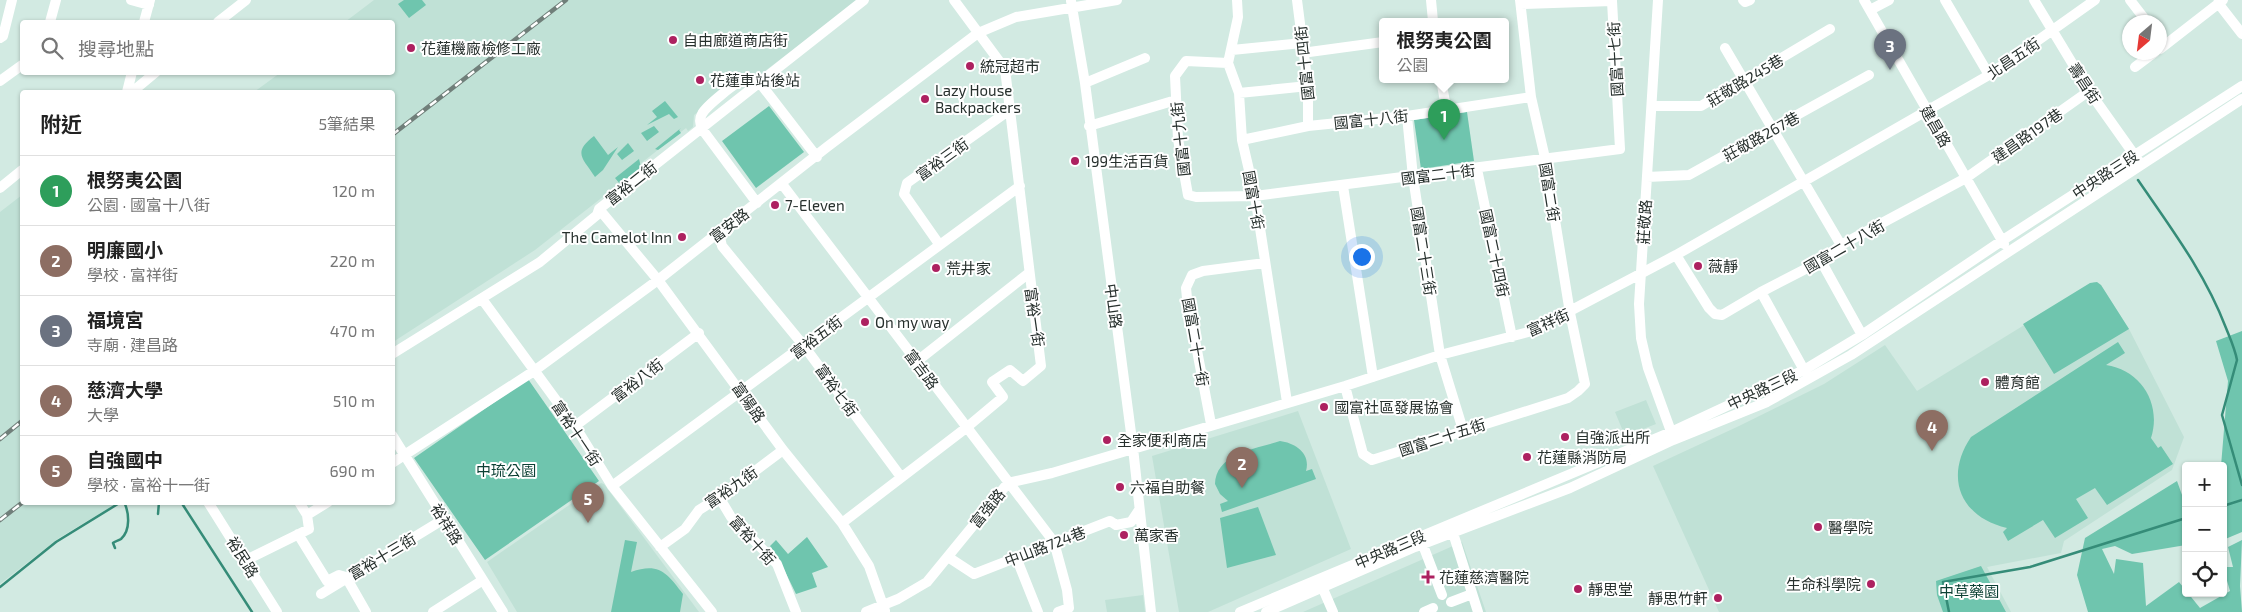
<!DOCTYPE html>
<html lang="zh-TW">
<meta charset="utf-8">
<style>
:root{--surface:#fff;--page:#f2f2f2;--text:#222;--muted:#767676;--line:#e0e0e0;--accent:#ad2160}
body{margin:0;font-family:"Exo 2","Noto Sans TC",sans-serif;background:var(--page);color:var(--text)}
.controls{position:absolute;right:15px;bottom:15px;display:grid;overflow:hidden;border-radius:5px;box-shadow:0 1px 4px #0004}
.controls button{width:45px;height:45px;display:grid;place-items:center;padding:0;border:0;border-bottom:1px solid var(--line);background:var(--surface);color:var(--text);font:25px sans-serif}
.compass{position:absolute;left:2122px;top:15px;width:45px;height:45px;border-radius:50%;background:var(--surface);box-shadow:0 1px 4px #0004;rotate:208deg}
.you{position:absolute;left:1361px;top:256px;width:18px;height:18px;margin:-12px;border:4px solid #fff;border-radius:50%;background:#1a73e8;box-shadow:0 0 0 8px #1a73e833}
.badge{display:grid;place-items:center;width:32px;height:32px;border-radius:50%;background:var(--accent);color:#fff;font-size:16px;font-weight:700}
.pin{position:absolute;translate:-50% -41px;filter:drop-shadow(0 1px 2px #0008)}
.pin::after{content:'';position:absolute;top:26px;width:18px;height:15px;background:inherit;clip-path:polygon(0 0,100% 0,50% 100%)}
.popup{position:absolute;left:1379px;top:18px;width:130px;height:65px;box-sizing:border-box;display:grid;place-content:center;border-radius:5px;background:var(--surface);filter:drop-shadow(0 1px 4px #0005);font-size:16px;white-space:nowrap;color:var(--muted)}
.popup b{font-size:19px;color:var(--text)}
.popup::after{content:'';position:absolute;left:50%;top:100%;margin-left:-10px;border:10px solid transparent;border-top-color:var(--surface)}
.list{margin:0;padding:0;list-style:none}
h2{display:flex;justify-content:space-between;align-items:center;height:65px;margin:0;padding:0 20px;font-size:21px}
h2 small{font-size:16px;font-weight:400;color:var(--muted)}
.list li{display:grid;grid-template-columns:32px 1fr auto;gap:15px;align-items:center;box-sizing:border-box;height:70px;padding:0 20px;border-top:1px solid var(--line)}
.list b{display:block;font-size:19px;white-space:nowrap}
.list p{margin:0;font-size:16px;white-space:nowrap;color:var(--muted)}
.list em{font-size:16px;font-style:normal;color:var(--muted)}
.icon{flex:none;width:28px;height:28px;fill:none;stroke:currentColor;stroke-width:2;stroke-linecap:round;stroke-linejoin:round}
.map{position:relative;flex:none;width:2242px;height:612px;overflow:hidden}
.search{position:absolute;background:var(--surface);box-shadow:0 1px 4px #0004;left:20px;top:20px;width:375px;height:55px;display:flex;align-items:center;gap:12px;box-sizing:border-box;padding:0 18px;border-radius:5px;color:var(--muted);font-size:19px}
.panel{position:absolute;background:var(--surface);box-shadow:0 1px 4px #0004;left:20px;top:90px;width:375px;height:415px;border-radius:5px}
.map>svg:first-child{display:block}
.built{fill:#c0e1d6}
.green{fill:#6fc5ae}
.lines{fill:none;stroke-linecap:round;stroke-linejoin:round}
.stream{stroke:#358c78;stroke-width:2.5}
.minor{stroke:#fff;stroke-width:10}
.rail-casing{stroke:#707f7a;stroke-width:4.5}
.rail{stroke:#fff;stroke-width:2.5;stroke-dasharray:8;stroke-linecap:butt}
.poi-dot{fill:#ad2160;stroke:#fff;stroke-width:2}
.labels{text-anchor:middle;dominant-baseline:central;stroke-width:4;stroke-linejoin:round;paint-order:stroke}
.poi-label{font-size:15px;fill:#27302d;stroke:#fff;text-anchor:start}
.street-label{font-size:15px;fill:#27302d;stroke:#fff}
.park-label{font-size:15px;fill:#0d4135;stroke:#fff}
</style>
<div class="map">
<svg width="2242" height="612" viewBox="0 0 2242 612">
<rect width="100%" height="100%" fill="#d2eae2"/>
<path class="built" d="M374,0H858L757,77L745,76L694,115L693,127L688,131L686,128L640,164L641,167L535,250L393,342L392,92H254L280,73L392,72V22H345Z
M22,195V502L117,503L59,538L0,584V212Z
M2094,282L2101,285L2129,329L2184,437L2172,470L2064,541L2061,553L1987,567L2011,612H1719L1653,466L1739,426L1824,384L1885,345L1917,391Z
M1646,400L1656,424L1625,436L1615,412Z
M1298,411L1351,549L1208,612H1179L1152,456Z
M601,483L604,484L699,612H517L487,562Z
M1462,542L1486,612H1303Z
M1143,595L1145,612H1107L1105,600Z"/>
<path class="green" d="M404,0H422L426,5L409,18L398,4Z
M665,101L678,117L674,119L669,114L647,125L657,117L652,111Z
M769,106L804,152L756,188L722,141Z
M1467,112L1474,161L1421,169L1414,120Z
M654,126L659,132L647,141L641,133Z
M681,128L679,130L681,133L658,150L655,149Z
M594,136L608,155L618,147L603,170L595,177C583,158 572,153 594,136Z
M628,143L634,151L622,160L617,154Z
M639,159L641,167L620,184L615,178Z
M2097,282L2101,285L2129,329L2054,374L2023,324L2090,283Z
M2242,331V532L2223,540V495L2226,492L2223,466H2221L2228,381L2216,341Z
M2118,342L2125,353L2106,365C2141,370 2162,404 2151,438L2158,448L2161,446L2173,464L2107,505L2095,488L2076,499L2088,518L2055,538L2043,520L2008,541L2003,532L2007,528C1960,517 1944,477 1971,437Z
M528,379L599,481L485,560L414,458Z
M1280,441C1295,443 1311,453 1306,471L1312,469L1316,479L1222,512L1220,504L1228,501L1220,494L1215,484C1216,453 1256,449 1280,441Z
M2177,481L2186,506V545L2132,554L2115,546L2102,549L2114,574L2116,559L2143,563L2146,606L2179,582L2200,608L2230,591L2223,567H2233L2228,547L2242,540L2240,586L2242,612H2088L2077,575L2085,538Z
M1258,507L1276,555L1227,568L1220,518Z
M807,537L828,567L812,573L817,587L796,594L778,557L770,546L776,540L788,554Z
M625,540L637,542L631,572C659,562 667,573 683,594L680,612H611Z
M1981,566L2006,612H1943L1937,595L1936,581Z"/>
<g class="lines">
<path class="stream" d="M2138,180C2171,228 2205,273 2226,328C2230,338 2235,349 2237,360L2222,415L2242,485
M181,502L252,612
M2223,506L2242,500
M158,514L159,502
M115,548L113,543C115,541 118,541 121,539C131,530 129,512 124,502
M0,587L56,542L121,502
M1949,612L1943,582L2030,567L2186,518"/>
<path class="minor" d="M131,0L149,5
M1237,0L1238,17L1228,63L1239,93L1242,140L1255,196L1287,402
M1297,0L1308,86V126
M1431,0L1433,21
M1658,0L1639,304L1641,338L1648,368L1673,437
M1743,0L1745,2L1750,0
M1864,0L2004,244
M1945,0L1989,75
M2034,0L2089,91L2138,160
M2130,0L2147,22
M1071,1L1085,83L1133,448L1151,612
M2218,3L2242,34
M1870,10L1889,0
M50,22L56,0
M144,22L150,0
M218,22L246,0
M0,38L3,36L12,0
M1725,48L1841,245
M2160,49L2223,0
M1232,50L1302,43
M1302,53L1383,42
M1228,63L1186,61L1175,76L1178,139L1188,195L1196,197L1255,196L1620,149L1612,1L1521,4
M2135,67L2155,52
M1441,79L1446,108
M0,81L22,65
M1085,83L1145,58
M127,92L132,72
M132,92L156,72
M1239,93L1308,86
M1653,106H1701L1830,29
M1407,116L1413,177L1440,355L1463,430
M1089,126L1176,100
M1242,140L1308,126L1407,116L1531,97
M1477,169L1512,337
M1647,177L1689,175L1869,75
M782,184L1054,542L1067,590L1069,608L1058,612
M1343,186L1373,377
M0,188L22,170
M757,203L702,129C700,123 699,119 702,114C706,106 737,81 745,79C751,78 755,81 760,83L817,157
M599,209L658,280L783,450L842,523L869,566L885,611
M719,233L722,246L804,346L901,477
M939,244L904,194L907,183L1011,109
M1676,255L1709,308L1715,314L1722,315L1761,292L1821,261L1841,245L1966,178L2089,91
M1821,261L1862,335
M1761,292L1804,370
M482,299L575,426L612,486L712,612
M392,354L540,262L597,215L599,209L864,0
M916,362L1029,273
M1345,386L1363,454L1372,460L1568,398L1578,391L1585,384L1570,313L1545,158L1531,97L1520,0
M1211,424L1187,298L1186,288L1192,275L1203,271L1265,263
M575,426L699,333
M392,435L503,612
M392,463L534,371L658,280L827,147L978,33L1016,17L1117,0
M612,486L1020,186
M719,497L731,517L777,564L796,612
M208,502L277,612
M299,502L307,515
M842,523L966,428L1003,397L992,382L1010,370L1023,381L1041,366L1005,69L954,0
M1453,533L1478,612
M298,534L327,581L339,575L346,577L366,612
M1421,540L1442,595
M660,547L685,529L699,510L726,493L783,450
M948,557L974,574L1110,521L1116,525L1131,522L1139,510
M1016,557L1038,612
M246,560L309,529L307,515L328,502
M1320,582L1333,612
M321,594L444,519
M1451,602L1472,594
M433,612L483,580
M866,612L898,599L927,582L1008,483L1052,473L1345,386L1440,355L1532,331L1676,255L1989,75L2095,0
M1240,612L1671,432L1804,370L1862,335L2003,240L2242,86
M1266,612L1415,547L1570,488L1673,440L1767,402L1851,355L2242,99
M1424,612L1433,608"/>
<g class="rail-casing">
<path id="rail" d="M392,135L566,0
M0,439L22,421
M0,520L23,502"/>
</g>
<use href="#rail" class="rail"/>
</g>
<g class="poi-dot">
<circle cx="673" cy="40" r="5"/>
<circle cx="411" cy="48" r="5"/>
<circle cx="970" cy="66" r="5"/>
<circle cx="700" cy="80" r="5"/>
<circle cx="925" cy="99" r="5"/>
<circle cx="1075" cy="161" r="5"/>
<circle cx="775" cy="205" r="5"/>
<circle cx="682" cy="237" r="5"/>
<circle cx="1698" cy="266" r="5"/>
<circle cx="936" cy="268" r="5"/>
<circle cx="865" cy="322" r="5"/>
<circle cx="1985" cy="382" r="5"/>
<circle cx="1324" cy="407" r="5"/>
<circle cx="1565" cy="437" r="5"/>
<circle cx="1107" cy="440" r="5"/>
<circle cx="1527" cy="457" r="5"/>
<circle cx="1120" cy="487" r="5"/>
<circle cx="1818" cy="527" r="5"/>
<circle cx="1124" cy="535" r="5"/>
<path d="M1425.5 569.5h5v5h5v5h-5v5h-5v-5h-5v-5h5z"/>
<circle cx="1871" cy="584" r="5"/>
<circle cx="1578" cy="589" r="5"/>
<circle cx="1718" cy="598" r="5"/>
</g>
<g class="labels">
<g class="poi-label">
<text x="683" y="40">自由廊道商店街</text>
<text x="421" y="48">花蓮機廠檢修工廠</text>
<text x="980" y="66">統冠超市</text>
<text x="710" y="80">花蓮車站後站</text>
<text x="935" y="90">Lazy House<tspan x="935" dy="17">Backpackers</tspan></text>
<text x="1085" y="161">199生活百貨</text>
<text x="785" y="205">7-Eleven</text>
<text x="672" y="237" text-anchor="end">The Camelot Inn</text>
<text x="1708" y="266">薇靜</text>
<text x="946" y="268">荒井家</text>
<text x="875" y="322">On my way</text>
<text x="1995" y="382">體育館</text>
<text x="1334" y="407">國富社區發展協會</text>
<text x="1575" y="437">自強派出所</text>
<text x="1117" y="440">全家便利商店</text>
<text x="1537" y="457">花蓮縣消防局</text>
<text x="1130" y="487">六福自助餐</text>
<text x="1828" y="527">醫學院</text>
<text x="1134" y="535">萬家香</text>
<text x="1439" y="577">花蓮慈濟醫院</text>
<text x="1861" y="584" text-anchor="end">生命科學院</text>
<text x="1588" y="589">靜思堂</text>
<text x="1708" y="598" text-anchor="end">靜思竹軒</text>
</g>
<g class="street-label">
<text transform="translate(2013 58) rotate(-34)">北昌五街</text>
<text transform="translate(1615 59) rotate(-93)">國富十七街</text>
<text transform="translate(1304 63) rotate(-96)">國富十四街</text>
<text transform="translate(1745 80) rotate(-31)">莊敬路245巷</text>
<text transform="translate(2085 83) rotate(57)">壽昌街</text>
<text transform="translate(1371 119) rotate(-6)">國富十八街</text>
<text transform="translate(1936 126) rotate(60)">建昌路</text>
<text transform="translate(2027 135) rotate(-35)">建昌路197巷</text>
<text transform="translate(1761 136) rotate(-29)">莊敬路267巷</text>
<text transform="translate(1180 139) rotate(-96)">國富十九街</text>
<text transform="translate(942 159) rotate(-36)">富裕三街</text>
<text transform="translate(1438 174) rotate(-7)">國富二十街</text>
<text transform="translate(2105 174) rotate(-33)">中央路三段</text>
<text transform="translate(631 183) rotate(-38)">富裕二街</text>
<text transform="translate(1550 192) rotate(81)">國富二街</text>
<text transform="translate(1254 200) rotate(80)">國富十街</text>
<text transform="translate(1644 222) rotate(-87)">莊敬路</text>
<text transform="translate(729 225) rotate(-38)">富安路</text>
<text transform="translate(1844 246) rotate(-30)">國富二十八街</text>
<text transform="translate(1424 251) rotate(81)">國富二十三街</text>
<text transform="translate(1495 253) rotate(78)">國富二十四街</text>
<text transform="translate(1114 306) rotate(82)">中山路</text>
<text transform="translate(1035 317) rotate(82)">富裕一街</text>
<text transform="translate(1548 322) rotate(-24)">富祥街</text>
<text transform="translate(816 337) rotate(-37)">富裕五街</text>
<text transform="translate(1196 342) rotate(80)">國富二十一街</text>
<text transform="translate(922 369) rotate(53)">富吉路</text>
<text transform="translate(637 380) rotate(-37)">富裕八街</text>
<text transform="translate(1762 389) rotate(-25)">中央路三段</text>
<text transform="translate(837 390) rotate(54)">富裕七街</text>
<text transform="translate(749 402) rotate(55)">富陽路</text>
<text transform="translate(577 433) rotate(56)">富裕十一街</text>
<text transform="translate(1442 437) rotate(-18)">國富二十五街</text>
<text transform="translate(731 487) rotate(-35)">富裕九街</text>
<text transform="translate(987 508) rotate(-51)">富強路</text>
<text transform="translate(447 524) rotate(58)">裕祥路</text>
<text transform="translate(753 540) rotate(48)">富裕十街</text>
<text transform="translate(1045 546) rotate(-21)">中山路724巷</text>
<text transform="translate(1390 549) rotate(-23)">中央路三段</text>
<text transform="translate(382 556) rotate(-31)">富裕十三街</text>
<text transform="translate(243 557) rotate(58)">裕民路</text>
</g>
<g class="park-label">
<text x="506" y="470">中琉公園</text>
<text x="1969" y="591">中草藥園</text>
</g>
</g>
</svg>
<div class="controls">
<button>+</button>
<button>−</button>
<button><svg class="icon" aria-label="locate" viewBox="0 0 24 24"><circle cx="12" cy="12" r="6"/><path d="M12 2v4M12 18v4M2 12h4M18 12h4"/></svg></button>
</div>
<svg class="compass" viewBox="-18 -18 36 36"><path d="M0-13l5 13h-10z" fill="#e53935"/><path d="M0 13l5-13h-10z" fill="#767676"/></svg>
<div class="you"></div>
<div class="pin badge" style="left:1444px;top:140px;background:#2e9e5b">1</div>
<div class="popup"><b>根努夷公園</b>公園</div>
<div class="pin badge" style="left:1242px;top:488px;background:#8d6e63">2</div>
<div class="pin badge" style="left:1890px;top:70px;background:#6b7280">3</div>
<div class="pin badge" style="left:1932px;top:451px;background:#8d6e63">4</div>
<div class="pin badge" style="left:588px;top:523px;background:#8d6e63">5</div>
<div class="search"><svg class="icon" aria-label="search" viewBox="0 0 24 24"><circle cx="10" cy="10" r="6"/><path d="M15 15l6 6"/></svg>搜尋地點</div>
<section class="panel">
<h2>附近<small>5筆結果</small></h2>
<ul class="list">
<li><span class="badge" style="background:#2e9e5b">1</span><div><b>根努夷公園</b><p>公園 · 國富十八街</p></div><em>120 m</em></li>
<li><span class="badge" style="background:#8d6e63">2</span><div><b>明廉國小</b><p>學校 · 富祥街</p></div><em>220 m</em></li>
<li><span class="badge" style="background:#6b7280">3</span><div><b>福境宮</b><p>寺廟 · 建昌路</p></div><em>470 m</em></li>
<li><span class="badge" style="background:#8d6e63">4</span><div><b>慈濟大學</b><p>大學</p></div><em>510 m</em></li>
<li><span class="badge" style="background:#8d6e63">5</span><div><b>自強國中</b><p>學校 · 富裕十一街</p></div><em>690 m</em></li>
</ul>
</section>
</div>
